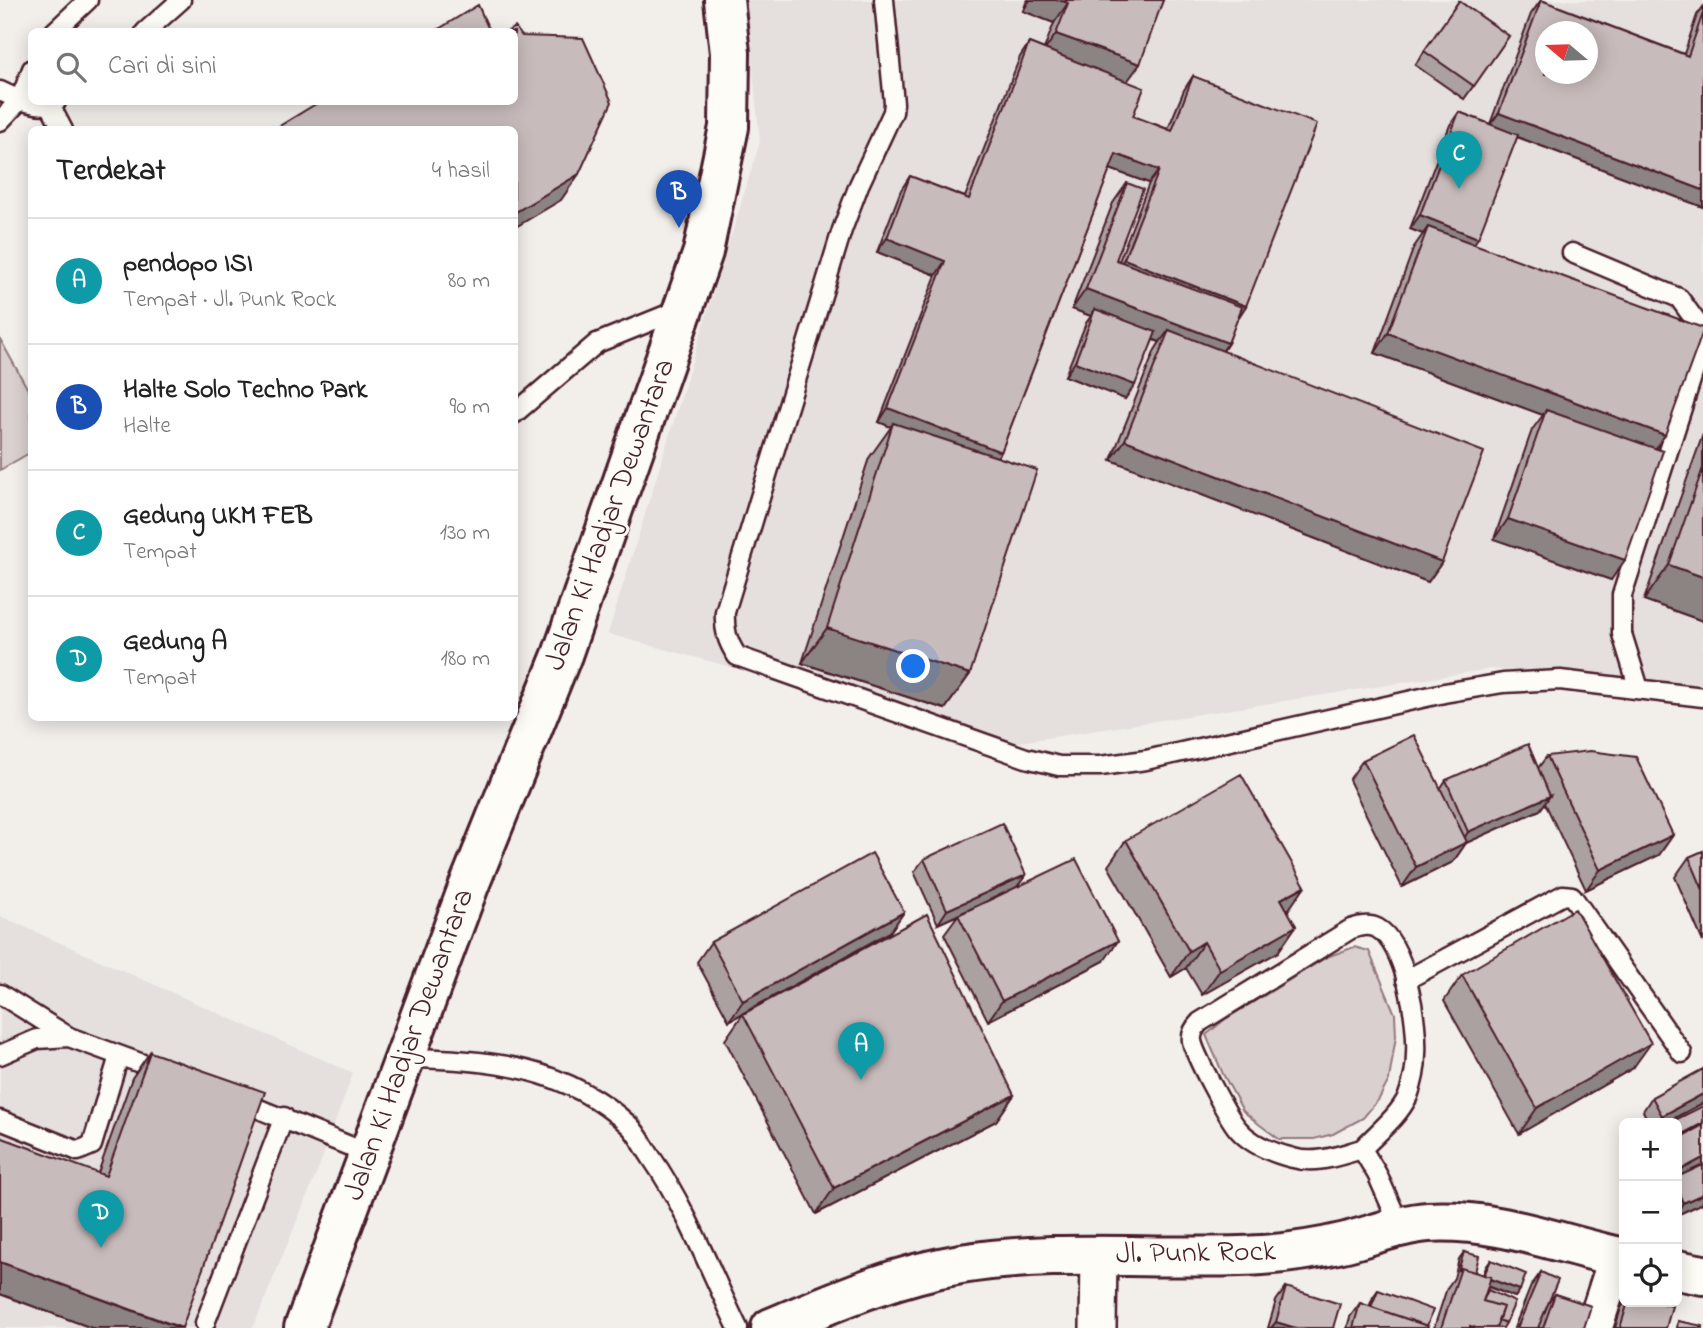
<!DOCTYPE html>
<html lang="id">
<meta charset="utf-8">
<style>
:root{--surface:#fff;--page:#f2f2f2;--text:#222;--muted:#767676;--line:#e0e0e0;--accent:#d1495b}
body{margin:0;font-family:"Indie Flower",sans-serif;background:var(--page);color:var(--text)}
.controls{position:absolute;right:21px;bottom:21px;display:grid;overflow:hidden;border-radius:10px;box-shadow:0 4px 18px #0003}
.controls button{width:63px;height:63px;display:grid;place-items:center;padding:0;border:0;border-bottom:2px solid var(--line);background:var(--surface);color:var(--text);font:35px sans-serif}
.compass{position:absolute;left:1535px;top:21px;width:63px;height:63px;border-radius:50%;background:var(--surface);box-shadow:0 4px 18px #0003;rotate:289deg}
.you{position:absolute;left:914px;top:667px;width:24px;height:24px;margin:-18px;border:5px solid #fff;border-radius:50%;background:#1a73e8;box-shadow:0 0 0 10px #1a73e833}
.badge{display:grid;place-items:center;width:46px;height:46px;border-radius:50%;background:var(--accent);color:#fff;font-size:23px;font-weight:700}
.pin{position:absolute;translate:-50% -58px;filter:drop-shadow(0 2px 4px #0008)}
.pin::after{content:'';position:absolute;top:37px;width:24px;height:21px;background:inherit;clip-path:polygon(0 0,100% 0,50% 100%)}
.list{margin:0;padding:0;list-style:none}
h2{display:flex;justify-content:space-between;align-items:center;height:91px;margin:0;padding:0 28px;font-size:30px}
h2 small{font-size:23px;font-weight:400;color:var(--muted)}
.list li{display:grid;grid-template-columns:46px 1fr auto;gap:21px;align-items:center;box-sizing:border-box;height:126px;padding:0 28px;border-top:2px solid var(--line)}
.list b{display:block;font-size:26px;white-space:nowrap}
.list p{margin:0;font-size:23px;white-space:nowrap;color:var(--muted)}
.list em{font-size:23px;font-style:normal;color:var(--muted)}
.icon{flex:none;width:38px;height:38px;fill:none;stroke:currentColor;stroke-width:2;stroke-linecap:round;stroke-linejoin:round}
.map{position:relative;flex:none;width:1703px;height:1328px;overflow:hidden}
.search{position:absolute;background:var(--surface);box-shadow:0 4px 18px #0003;left:28px;top:28px;width:490px;height:77px;display:flex;align-items:center;gap:18px;box-sizing:border-box;padding:0 24px;border-radius:10px;color:var(--muted);font-size:26px}
.panel{position:absolute;background:var(--surface);box-shadow:0 4px 18px #0003;left:28px;top:126px;width:490px;height:595px;border-radius:10px}
.map>svg:first-child{display:block}
.built{fill:#e5dfdd;fill-rule:evenodd}
.green{fill:#d9d0cf;stroke:#92787d;stroke-width:2}
.lines{fill:none;stroke-linecap:round;stroke-linejoin:round}
.lane-casing{stroke:#4a1f2b;stroke-width:23}
.street-casing{stroke:#4a1f2b;stroke-width:40}
.secondary-casing{stroke:#4a1f2b;stroke-width:44}
.lane{stroke:#fdfcf7;stroke-width:18}
.street{stroke:#fdfcf7;stroke-width:35}
.secondary{stroke:#fdfcf7;stroke-width:38}
.wall{fill:#aca1a1;stroke:#4a1f2b;stroke-width:2}
.shaded-wall{fill:#8c8383;stroke:#4a1f2b;stroke-width:2}
.building{fill:#c8bbbb;stroke:#4a1f2b;stroke-width:2;fill-rule:evenodd}
.labels{text-anchor:middle;dominant-baseline:central;stroke-width:6;stroke-linejoin:round;paint-order:stroke}
.street-label{font-size:30px;fill:#4a1f2b;stroke:#fdfcf7}
</style>
<div class="map">
<svg width="1703" height="1328" viewBox="0 0 1703 1328">
<rect width="100%" height="100%" fill="#f2efeb"/>
<filter id="ink" filterUnits="userSpaceOnUse"><feTurbulence type="fractalNoise" baseFrequency=".0143" numOctaves="2"/><feDisplacementMap in="SourceGraphic" scale="14" xChannelSelector="R" yChannelSelector="G"/><feConvolveMatrix kernelMatrix="1 2 1 2 8 2 1 2 1" color-interpolation-filters="sRGB"/></filter>
<g filter="url(#ink)">
<path class="built" d="M746,0H1703V686L1490,669L1014,743L608,634L760,142ZM1546,32H1588V74H1546Z
M0,916L353,1073L319,1167L253,1328H0Z"/>
<path class="green" d="M0,339L31,395V452L0,470Z
M1354,947L1369,951L1395,1014L1396,1036L1389,1080L1379,1099L1363,1118L1333,1134L1314,1139H1279L1260,1125L1243,1111L1223,1074L1206,1035L1224,1020L1327,957Z"/>
<g class="lines">
<g class="lane-casing">
<path id="lane" d="M884,0L894,103L893,112L859,185L842,230L725,612C724,630 727,641 737,656L1026,758L1059,766H1100L1146,760L1444,693L1503,683L1560,680L1703,697
M54,32L88,0
M145,32L181,0
M0,91C15,98 40,110 56,102
M50,105L63,130
M0,121L20,100L32,69
M1572,253L1679,298L1700,327L1697,361L1622,595V634L1639,689
M514,414L597,343L681,309
M1406,980L1563,895L1572,896L1682,1053
M0,994L69,1037
M0,1055L37,1039L69,1037L162,1071
M406,1058C489,1059 566,1066 630,1126C638,1134 644,1147 651,1157C687,1209 710,1271 738,1328
M237,1100L369,1154
M0,1120L78,1151L92,1145L119,1056
M1362,1149C1378,1132 1398,1117 1408,1096C1413,1083 1416,1067 1416,1054C1418,1023 1406,944 1377,928C1369,924 1359,926 1351,929L1200,1022C1195,1027 1191,1034 1192,1041C1194,1054 1228,1117 1237,1128C1250,1144 1273,1153 1293,1158C1316,1165 1340,1155 1362,1149L1377,1174L1400,1226
M205,1323L284,1117"/>
</g>
<g class="street-casing">
<path id="street" d="M1098,1328L1099,1255
M1594,1328L1617,1257"/>
</g>
<g class="secondary-casing">
<path id="secondary" d="M1677,1270L1703,1275
M304,1328L468,888L562,655L703,252L729,127L730,53L724,0
M771,1328C833,1302 894,1275 961,1264C1061,1248 1162,1261 1262,1255C1290,1253 1318,1249 1346,1242C1373,1235 1400,1224 1428,1222C1497,1218 1558,1244 1624,1258"/>
</g>
<use href="#lane" class="lane"/>
<use href="#street" class="street"/>
<use href="#secondary" class="secondary"/>
</g>
<path class="wall" d="M1027,0H1163L1127,81L1133,116L1168,129L1184,90L1193,76L1237,319L1228,343L1223,351L1442,562L1428,582L1111,460L1155,350L1160,342L1153,340L1125,399L1065,376L1086,323L1091,316L1072,309L1113,203L1127,183L1116,260L1119,261L1149,183L1110,169L1001,452L997,457L970,674L945,709L802,663L869,458L891,427L879,422L936,275L877,252L901,190L910,176L965,197L1020,57L1029,43L1044,49L1054,23L1023,11Z
M1541,0L1684,54L1697,15L1703,7V207L1517,137L1474,244L1665,435L1655,448L1611,580L1494,539L1532,430L1543,415L1375,353L1414,247L1423,234L1410,229L1450,125L1459,112L1490,124L1531,14Z
M1459,1L1509,36L1464,99L1415,65Z
M1703,434V621L1644,600Z
M1547,756L1673,835L1659,855L1586,890L1545,803L1540,810L1466,843L1453,862L1402,887L1349,780L1363,760L1440,789L1446,780L1538,768Z
M1126,840L1287,911L1296,926L1278,952L1202,995L1186,968L1171,977L1108,866Z
M1703,851V942L1675,877L1689,857Z
M924,859L1026,875L1017,887L1104,961L988,1021L944,934L958,915L938,924L914,872Z
M904,912L890,932L729,1021L697,962L711,942Z
M1462,975L1633,1068L1519,1134L1444,1001Z
M743,1014L1014,1095L996,1121L816,1214L725,1040Z
M150,1052L182,1328H92L0,1294L98,1173L132,1078Z
M1652,1097L1703,1103L1665,1123H1649L1643,1111Z
M1677,1123L1703,1203L1677,1215Z
M1464,1252L1475,1272L1483,1275L1486,1267L1491,1260L1520,1290L1515,1297L1488,1287L1486,1293L1506,1323L1503,1328H1434L1447,1288L1454,1278L1459,1259Z
M1541,1272L1549,1302L1555,1294L1584,1328H1514L1531,1286Z
M1286,1287L1333,1328H1268L1276,1301Z
M1378,1290L1427,1326V1328H1347L1350,1317L1360,1303L1369,1307L1373,1297Z
M1625,1302H1656L1666,1328H1615L1621,1308Z"/>
<path class="shaded-wall" d="M1030,0H1061L1068,3L1054,23L1023,11Z
M1056,34L1140,64L1126,83L1042,54Z
M1499,113L1703,190V207L1489,126Z
M1116,154L1159,170L1149,183L1107,168Z
M579,174L561,200L514,228V213Z
M1420,215L1478,238L1468,252L1428,227L1423,234L1410,229Z
M887,238L945,261L936,275L877,252Z
M1124,259L1246,306L1237,320L1114,273Z
M1086,289L1228,343L1214,363L1169,330L1160,342L1092,316L1095,309L1091,316L1072,309Z
M1388,333L1665,435L1651,455L1546,410L1543,415L1375,353Z
M1075,362L1135,385L1125,399L1065,376Z
M888,408L1001,452L991,466L893,423L891,427L879,422Z
M1125,440L1442,562L1428,582L1111,460Z
M1508,519L1625,560L1611,580L1494,539Z
M1669,565L1703,577V621L1644,600Z
M827,628L970,674L945,709L802,663Z
M1550,796L1540,810L1466,843L1453,862L1402,887L1416,867L1459,846L1468,832Z
M1673,835L1659,855L1586,890L1600,870Z
M1026,875L1016,888L938,924L947,910Z
M1305,886L1287,912L1281,899Z
M904,912L890,932L729,1021L743,1001Z
M1296,926L1278,952L1202,995L1220,970Z
M1118,941L1104,961L988,1021L1002,1001Z
M1204,942L1186,968L1171,977L1189,951Z
M1651,1043L1633,1068L1519,1134L1537,1108Z
M1703,1094V1103L1665,1123H1657L1662,1116Z
M1014,1095L996,1121L816,1214L834,1188Z
M1703,1123V1132L1677,1146V1137Z
M1703,1158V1167L1677,1180V1172Z
M1703,1194V1203L1677,1215V1212L1683,1203Z
M0,1262L180,1328H92L0,1294Z
M1484,1277L1520,1290L1515,1297L1479,1283Z
M1276,1322L1296,1328H1271Z"/>
<path class="building" d="M1061,0H1163L1140,64L1056,34L1068,3Z
M1541,0L1688,56L1703,13V190L1499,113ZM1545,32H1587V74H1545Z
M1459,1L1509,36L1474,86L1424,51Z
M478,5L490,32H434Z
M515,27L522,36L583,38L612,102L579,174L514,213V130H273L319,102H514V32H506Z
M1029,43L1144,88L1133,116L1172,131L1193,76L1317,124L1246,306L1124,259L1159,170L1116,154L1001,452L888,408L945,261L887,238L910,176L969,199Z
M1459,112L1518,135L1478,238L1420,215Z
M1127,183L1143,189L1116,260L1242,307L1228,343L1086,289Z
M1428,227L1703,328V331L1665,435L1388,333Z
M1095,309L1156,332L1135,385L1075,362Z
M1169,330L1484,452L1442,562L1125,440Z
M1546,410L1663,451L1625,560L1508,519Z
M893,423L1037,470L970,674L827,628Z
M1703,468V577L1669,565Z
M1414,735L1467,842L1416,867L1363,760Z
M1528,744L1550,796L1468,832L1446,780Z
M1590,751L1636,757L1673,835L1600,870L1547,756Z
M1241,774L1305,886L1281,899L1296,926L1220,970L1204,942L1189,951L1126,840Z
M1002,823L1026,875L947,910L924,859Z
M1703,851V890L1689,857Z
M872,853L904,912L743,1001L711,942Z
M1076,859L1118,941L1002,1001L958,915Z
M1575,909L1651,1043L1537,1108L1462,975Z
M927,914L1014,1095L834,1188L743,1014Z
M150,1052L265,1092L182,1328L0,1262V1137L106,1176Z
M1703,1069V1094L1662,1116L1652,1097Z
M1703,1106V1123L1677,1137V1123H1669Z
M1703,1125V1158L1677,1172V1139Z
M1703,1165V1194L1683,1203L1677,1189V1177Z
M1464,1252L1479,1256L1475,1272L1461,1268L1458,1271Z
M1491,1260L1526,1274L1520,1290L1490,1279L1491,1277L1484,1275Z
M1461,1268L1491,1277L1483,1301L1503,1307L1496,1328H1476L1470,1326V1328H1441Z
M1541,1272L1558,1280L1538,1328H1517Z
M1286,1287L1340,1304L1333,1328H1296L1276,1322Z
M1378,1290L1433,1310L1427,1326L1371,1307Z
M1488,1290L1515,1302L1506,1323L1498,1320L1503,1307L1483,1301Z
M1555,1294L1591,1306L1584,1328H1543Z
M1628,1302H1656L1672,1306L1666,1328H1620Z
M1360,1303L1428,1326L1427,1328H1353Z
M1678,1321L1703,1326V1328H1677Z"/>
</g>
<g class="labels">
<g class="street-label">
<text transform="translate(611 515) rotate(-70)">Jalan Ki Hadjar Dewantara</text>
<text transform="translate(410 1045) rotate(-70)">Jalan Ki Hadjar Dewantara</text>
<text transform="translate(1196 1254) rotate(-1)">Jl. Punk Rock</text>
</g>
</g>
</svg>
<div class="controls">
<button>+</button>
<button>−</button>
<button><svg class="icon" aria-label="locate" viewBox="0 0 24 24"><circle cx="12" cy="12" r="6"/><path d="M12 2v4M12 18v4M2 12h4M18 12h4"/></svg></button>
</div>
<svg class="compass" viewBox="-18 -18 36 36"><path d="M0-13l5 13h-10z" fill="#e53935"/><path d="M0 13l5-13h-10z" fill="#767676"/></svg>
<div class="you"></div>
<div class="pin badge" style="left:861px;top:1080px;background:#0f9aa8">A</div>
<div class="pin badge" style="left:679px;top:228px;background:#1a4fb4">B</div>
<div class="pin badge" style="left:1459px;top:189px;background:#0f9aa8">C</div>
<div class="pin badge" style="left:101px;top:1248px;background:#0f9aa8">D</div>
<div class="search"><svg class="icon" aria-label="search" viewBox="0 0 24 24"><circle cx="10" cy="10" r="6"/><path d="M15 15l6 6"/></svg>Cari di sini</div>
<section class="panel">
<h2>Terdekat<small>4 hasil</small></h2>
<ul class="list">
<li><span class="badge" style="background:#0f9aa8">A</span><div><b>pendopo ISI</b><p>Tempat · Jl. Punk Rock</p></div><em>80 m</em></li>
<li><span class="badge" style="background:#1a4fb4">B</span><div><b>Halte Solo Techno Park</b><p>Halte</p></div><em>90 m</em></li>
<li><span class="badge" style="background:#0f9aa8">C</span><div><b>Gedung UKM FEB</b><p>Tempat</p></div><em>130 m</em></li>
<li><span class="badge" style="background:#0f9aa8">D</span><div><b>Gedung A</b><p>Tempat</p></div><em>180 m</em></li>
</ul>
</section>
</div>
